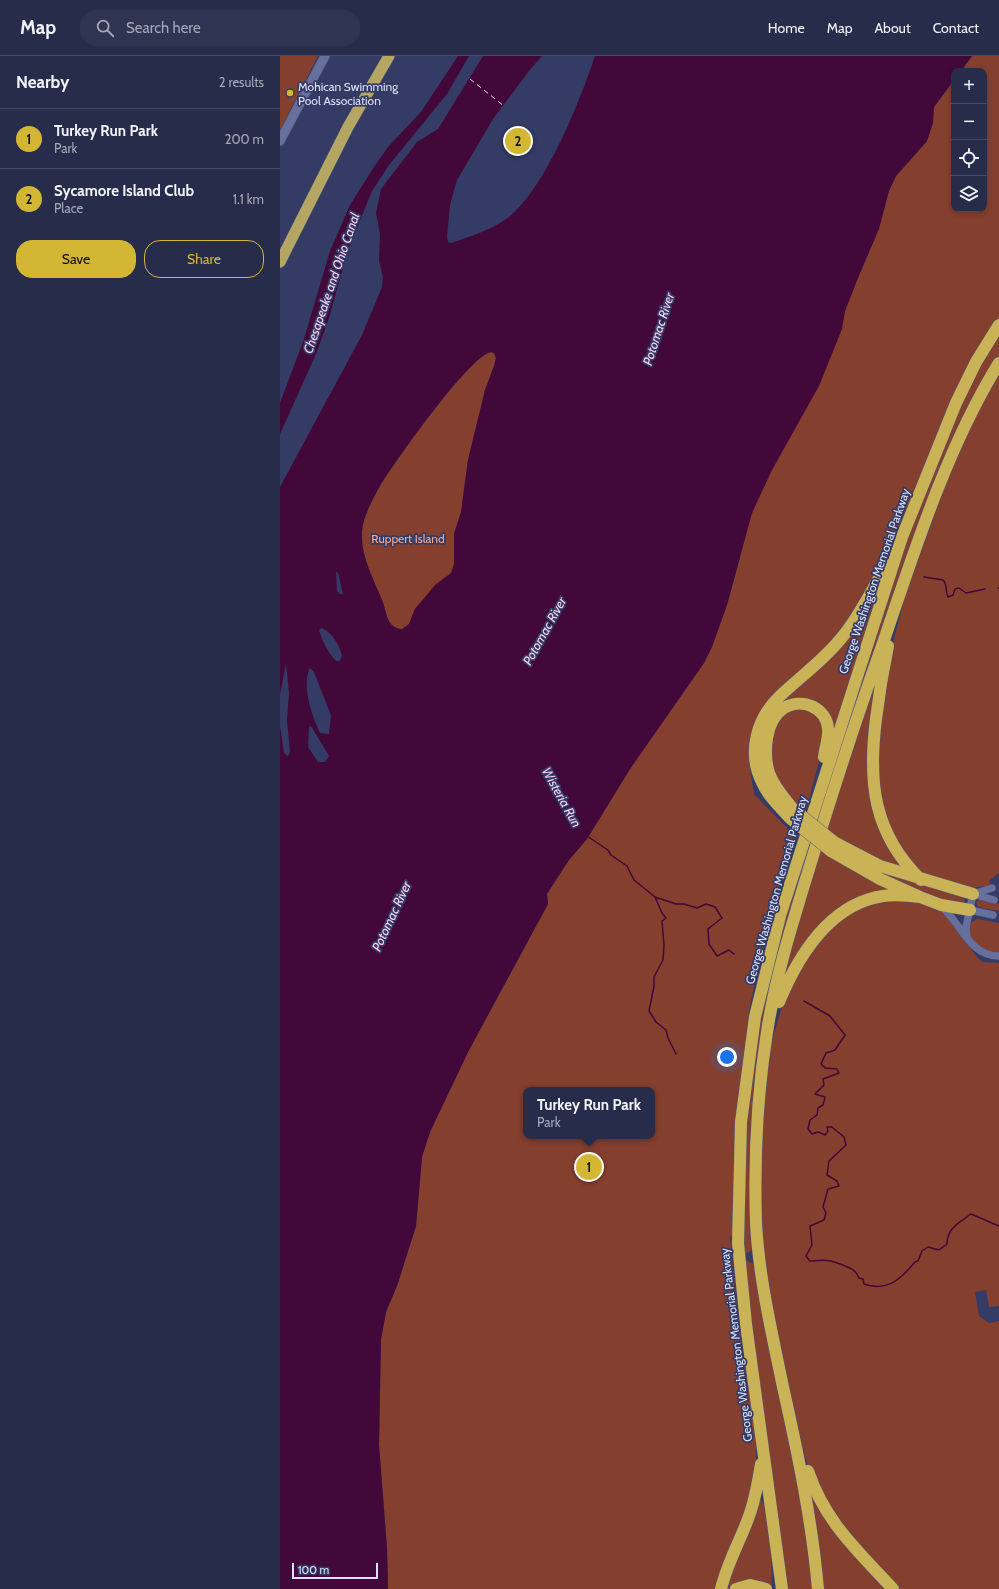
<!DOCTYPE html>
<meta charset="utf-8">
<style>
:root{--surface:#272c4b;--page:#2f3452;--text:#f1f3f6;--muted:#a4a7b5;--line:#434863;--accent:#d4b635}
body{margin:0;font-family:Cabin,sans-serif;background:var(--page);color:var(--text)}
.controls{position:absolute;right:12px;top:12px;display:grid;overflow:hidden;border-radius:8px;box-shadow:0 2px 6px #0003}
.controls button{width:36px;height:36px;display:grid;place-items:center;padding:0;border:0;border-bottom:1px solid var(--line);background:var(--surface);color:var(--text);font:20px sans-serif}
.scale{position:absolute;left:12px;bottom:10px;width:86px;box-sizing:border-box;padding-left:4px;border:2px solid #dae0fa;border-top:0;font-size:11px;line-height:14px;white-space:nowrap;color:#dae0fa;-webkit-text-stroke:3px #343b64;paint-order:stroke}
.you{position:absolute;left:447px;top:1001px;width:14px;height:14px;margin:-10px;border:3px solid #fff;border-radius:50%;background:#1a73e8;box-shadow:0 0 0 6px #1a73e833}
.badge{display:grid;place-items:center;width:26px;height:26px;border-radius:50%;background:var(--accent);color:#111;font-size:13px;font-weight:700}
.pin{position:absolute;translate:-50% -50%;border:2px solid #fff;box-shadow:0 1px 4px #0006}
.popup{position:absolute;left:243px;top:1031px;width:132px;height:52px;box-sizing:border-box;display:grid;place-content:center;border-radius:8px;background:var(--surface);filter:drop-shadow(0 1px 3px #0005);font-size:13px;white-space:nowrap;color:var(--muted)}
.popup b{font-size:15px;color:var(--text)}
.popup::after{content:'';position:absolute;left:50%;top:100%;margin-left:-8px;border:8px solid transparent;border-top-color:var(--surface)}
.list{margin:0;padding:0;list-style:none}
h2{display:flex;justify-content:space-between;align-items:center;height:52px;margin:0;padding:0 16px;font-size:17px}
h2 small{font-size:13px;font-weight:400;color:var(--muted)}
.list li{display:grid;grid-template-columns:26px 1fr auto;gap:12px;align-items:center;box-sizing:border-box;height:60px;padding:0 16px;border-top:1px solid var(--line)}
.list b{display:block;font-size:15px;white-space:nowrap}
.list p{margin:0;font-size:13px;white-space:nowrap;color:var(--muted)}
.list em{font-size:13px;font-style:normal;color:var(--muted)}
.actions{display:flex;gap:8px;padding:12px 16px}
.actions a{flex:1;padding:9px 0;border:1px solid var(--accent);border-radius:16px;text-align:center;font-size:14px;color:var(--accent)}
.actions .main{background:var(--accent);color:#111}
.icon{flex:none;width:22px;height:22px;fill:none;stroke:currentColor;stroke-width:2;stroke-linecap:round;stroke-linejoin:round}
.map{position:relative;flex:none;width:719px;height:1533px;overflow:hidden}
header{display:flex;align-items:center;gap:24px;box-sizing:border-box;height:56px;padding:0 20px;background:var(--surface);border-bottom:1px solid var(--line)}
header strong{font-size:19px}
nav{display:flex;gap:22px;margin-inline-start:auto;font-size:14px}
.search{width:280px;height:36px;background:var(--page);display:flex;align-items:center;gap:10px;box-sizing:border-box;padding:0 14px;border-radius:16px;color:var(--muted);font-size:15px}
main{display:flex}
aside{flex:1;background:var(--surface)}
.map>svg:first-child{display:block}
.green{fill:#853f2e;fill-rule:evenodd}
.water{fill:#420839;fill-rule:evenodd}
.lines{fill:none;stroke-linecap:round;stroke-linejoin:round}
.stream{stroke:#420839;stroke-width:1.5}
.ferry{stroke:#fcd0f1;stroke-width:1;stroke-dasharray:5 4;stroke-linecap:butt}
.minor-casing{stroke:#52567a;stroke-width:8}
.secondary-casing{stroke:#52567a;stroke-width:10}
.trunk-casing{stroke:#52567a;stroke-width:12}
.motorway-casing{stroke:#52567a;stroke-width:13}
.minor{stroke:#67709d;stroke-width:7}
.secondary{stroke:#67709d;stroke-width:9}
.trunk{stroke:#b6a664;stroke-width:11}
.motorway{stroke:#cab356;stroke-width:12}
.motorway-bridge-casing{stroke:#52567a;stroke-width:13;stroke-linecap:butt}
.motorway-bridge{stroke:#cab356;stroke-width:12}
.poi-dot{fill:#d4b635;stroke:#343b64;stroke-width:1.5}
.labels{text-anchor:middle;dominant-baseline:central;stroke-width:3.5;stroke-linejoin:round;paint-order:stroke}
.poi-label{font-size:12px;fill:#dae0fa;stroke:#343b64;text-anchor:start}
.park-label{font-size:12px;fill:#f7a995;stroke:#343b64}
.street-label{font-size:12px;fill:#dae0fa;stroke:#343b64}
.water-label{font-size:13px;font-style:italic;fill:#fcd0f1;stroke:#343b64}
</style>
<header>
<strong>Map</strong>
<div class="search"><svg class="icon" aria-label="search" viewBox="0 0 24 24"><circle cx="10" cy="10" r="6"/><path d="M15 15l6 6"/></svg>Search here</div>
<nav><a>Home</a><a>Map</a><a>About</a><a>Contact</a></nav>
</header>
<main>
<aside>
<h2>Nearby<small>2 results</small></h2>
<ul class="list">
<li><span class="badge">1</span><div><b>Turkey Run Park</b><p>Park</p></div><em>200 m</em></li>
<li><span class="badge">2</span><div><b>Sycamore Island Club</b><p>Place</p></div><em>1.1 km</em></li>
</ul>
<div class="actions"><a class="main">Save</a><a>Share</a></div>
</aside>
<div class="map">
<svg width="719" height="1533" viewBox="0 0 719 1533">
<rect width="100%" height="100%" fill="#343b64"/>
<path class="green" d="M0,0H38L0,74Z
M692,0H719V264L584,544L565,574L500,636L471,693L470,713L474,738L515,780L479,905L469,956L454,1081L453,1158V1178L450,1182L461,1282L473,1355L476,1391V1411L480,1442L485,1451L491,1495L492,1531L485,1525V1533H108L107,1492L99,1389L101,1283L106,1256L117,1230L136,1170L142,1101L150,1076L188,996L268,848L267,838L274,827L289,804L307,783L350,713L424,607C438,578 448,547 456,516C462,496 465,474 473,455C500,387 549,328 565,255L609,135L616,120L647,85L654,51L674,24V153H704V15H681ZM246,1034H372V1080H246Z
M719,276V304L677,379L493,933L473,1188L471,1195L465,1198L463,1197L462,1094L476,969L492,905L630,471L693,318Z
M210,296L214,297L216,302L214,310L205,334L188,404L181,456L174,478V508L171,518L135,553L129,568L122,573C106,572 107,556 102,544C93,522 80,499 82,475C83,461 93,442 100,430C114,407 189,301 210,296Z
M719,315V817L709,825L711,829L687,833L666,829L631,811L603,760L596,709L610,599L624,544L676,400Z
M601,526L599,538L545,707L544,706C547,693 554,675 547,661C543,653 535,647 526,646C486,640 479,694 489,722C494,736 504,748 514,760C479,730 462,683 499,646C515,629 535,616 551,599C572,578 587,552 601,526Z
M603,595L589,716L627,815L604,809L544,774Z
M519,650L540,660L544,687L525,758L499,729L489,699L494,674L508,653Z
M538,790L622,837L563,854L503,927L517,864Z
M554,790L683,840L685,848L682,850L634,835Z
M629,843C638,845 649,847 656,851C674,861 686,891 702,906L719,907V1250L709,1251L706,1234L695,1236L699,1260L709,1267L719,1265V1533H616L559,1472L534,1427L525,1401L496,1276L484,1194L479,1146V1100L486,1014L492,984L505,941L516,915L549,871L588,846Z
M700,844L719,848V855L698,851L696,846Z
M697,863L719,867V896C702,897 698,892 688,879L689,868Z
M465,1203L473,1208L522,1432L534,1533H504L476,1315Z
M527,1423L608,1533H541Z"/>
<path class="water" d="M178,0H189L167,38L109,109L92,135L68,194L49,262L36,298L0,378V347L24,283L50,195L70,149L94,111L108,91L141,56Z
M203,0H262L249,15L213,63L177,124L170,149L167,181L168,186L171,187C191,180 212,174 229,161C266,131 300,45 315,0H692L681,15H674V24L654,51L653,67L647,85L616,120L609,135L599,173L578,222L565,255L562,273L539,330L492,414L472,457L447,549L432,591L424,607L350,713L307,783L289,804L274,827L267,838L268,848L188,996L150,1076L142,1101L136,1170L117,1230L106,1256L101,1283L99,1389L107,1492L108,1533H0V670L4,697L8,700L10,696L7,664L9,637L6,608L0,638V431L82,279L102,231L103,221L99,205L100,178L96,157L101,133L137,86L158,73ZM211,296L214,297L216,302L214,310L205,334L188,404L181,456L174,478V508L171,517L155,529L135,553L129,568L122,573C106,572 107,556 102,544C93,522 80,499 82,475C83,461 93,442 100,430C114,407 189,300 211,296ZM56,516L58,517L63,538H60L57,535ZM42,572C52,576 60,590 62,600L60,605H56C49,598 42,585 39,574ZM30,612L34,616L51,659L49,678L40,677C32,660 21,629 30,612ZM31,670L49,700L45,706H38L28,691L29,671Z"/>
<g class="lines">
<path class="stream" d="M644,521L663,524C668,529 665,536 668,541L673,539L675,533L679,532L686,537L705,533
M718,532H719
M307,780L328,794L331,799L347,810L354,824L375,841L396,848H404L417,852L426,848L435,851L442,862L428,873L429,888L437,900L449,894L454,898
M375,841L382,857L386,862L382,865L384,889L383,904L374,921V930L369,955L376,966L386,974L388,982L396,998
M524,945L550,960L565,979L555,994L546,997L541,1008L545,1012L557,1013L559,1017L543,1023L544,1029L535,1038L545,1041L543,1049L538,1052L537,1059L530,1064L528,1073L532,1078L538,1076L545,1079L548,1075L547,1071H552L564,1081L566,1089L549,1105L547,1119L557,1125L559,1130L548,1133L543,1151L546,1157L544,1164L530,1170L532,1189L526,1200L530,1205C547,1204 549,1203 565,1210C572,1213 576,1214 579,1222L583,1223L584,1228C607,1236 621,1223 635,1206L638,1205L642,1195L648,1191L659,1194L667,1188C667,1172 679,1167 691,1158L719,1170"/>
<path class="ferry" d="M190,23L224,50"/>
<g class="minor-casing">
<path id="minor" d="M693,838L714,844
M693,838L712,832
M661,850C681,867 689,900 719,900
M690,854L713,859
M687,881L686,871L693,838"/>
</g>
<g class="secondary-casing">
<path id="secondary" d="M0,85L45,0"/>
</g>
<g class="trunk-casing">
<path id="trunk" d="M0,206L68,71L109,0"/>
</g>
<g class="motorway-casing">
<path id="motorway" d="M608,590C603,614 599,638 596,663C588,726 593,777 641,824
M513,753C504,742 494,731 489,717C483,697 485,664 504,652C522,641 547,652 548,673C549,682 545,692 544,701
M510,762C500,751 488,740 482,726C467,696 477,662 500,640C519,622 541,606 558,586C578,563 591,535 607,509
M554,786L600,810L693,838
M551,795L600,823L640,841L661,849L690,854
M499,946C518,900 550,848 603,840C615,838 628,840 640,841
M528,1415C545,1466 578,1495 613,1533
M441,1533C447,1508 459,1487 468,1463C475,1445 478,1427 481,1408
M456,1533L470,1529L486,1533
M502,1533L466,1268L458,1187L461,1066L475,961L500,860L622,481L676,347L696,306L719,269
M538,1533C532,1465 518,1398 503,1331C492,1277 479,1223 476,1167C474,1104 477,1039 487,976C496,917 515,859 532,803C554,731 577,660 602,590C634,496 667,391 719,307"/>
</g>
<use href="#minor" class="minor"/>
<use href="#secondary" class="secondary"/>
<use href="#trunk" class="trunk"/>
<use href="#motorway" class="motorway"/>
<g class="motorway-bridge-casing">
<path id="motorway-bridge" d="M513,753L554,786
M510,762L551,795"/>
</g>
<use href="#motorway-bridge" class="motorway-bridge"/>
</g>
<circle class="poi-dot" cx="10" cy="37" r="4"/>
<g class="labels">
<g class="poi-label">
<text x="18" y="30">Mohican Swimming<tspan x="18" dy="14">Pool Association</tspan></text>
</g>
<g class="park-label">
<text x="128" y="482">Ruppert Island</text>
</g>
<g class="street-label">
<text transform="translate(594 525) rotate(-71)">George Washington Memorial Parkway</text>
<text transform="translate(496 834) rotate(-74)">George Washington Memorial Parkway</text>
<text transform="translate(456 1289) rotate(-97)">George Washington Memorial Parkway</text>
</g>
<g class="water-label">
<text transform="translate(51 227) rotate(-71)">Chesapeake and Ohio Canal</text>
<text transform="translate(378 273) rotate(-72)">Potomac River</text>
<text transform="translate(264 575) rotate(-61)">Potomac River</text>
<text transform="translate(282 741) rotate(61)">Wisteria Run</text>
<text transform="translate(111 860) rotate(-65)">Potomac River</text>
</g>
</g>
</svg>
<div class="controls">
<button>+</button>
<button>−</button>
<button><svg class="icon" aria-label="locate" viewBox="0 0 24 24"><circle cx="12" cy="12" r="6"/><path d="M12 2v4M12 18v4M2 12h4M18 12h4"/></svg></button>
<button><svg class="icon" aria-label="layers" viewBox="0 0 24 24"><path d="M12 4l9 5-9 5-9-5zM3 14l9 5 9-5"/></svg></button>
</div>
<div class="scale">100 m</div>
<div class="you"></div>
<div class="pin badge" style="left:309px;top:1111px">1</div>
<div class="popup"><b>Turkey Run Park</b>Park</div>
<div class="pin badge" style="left:238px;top:85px">2</div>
</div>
</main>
